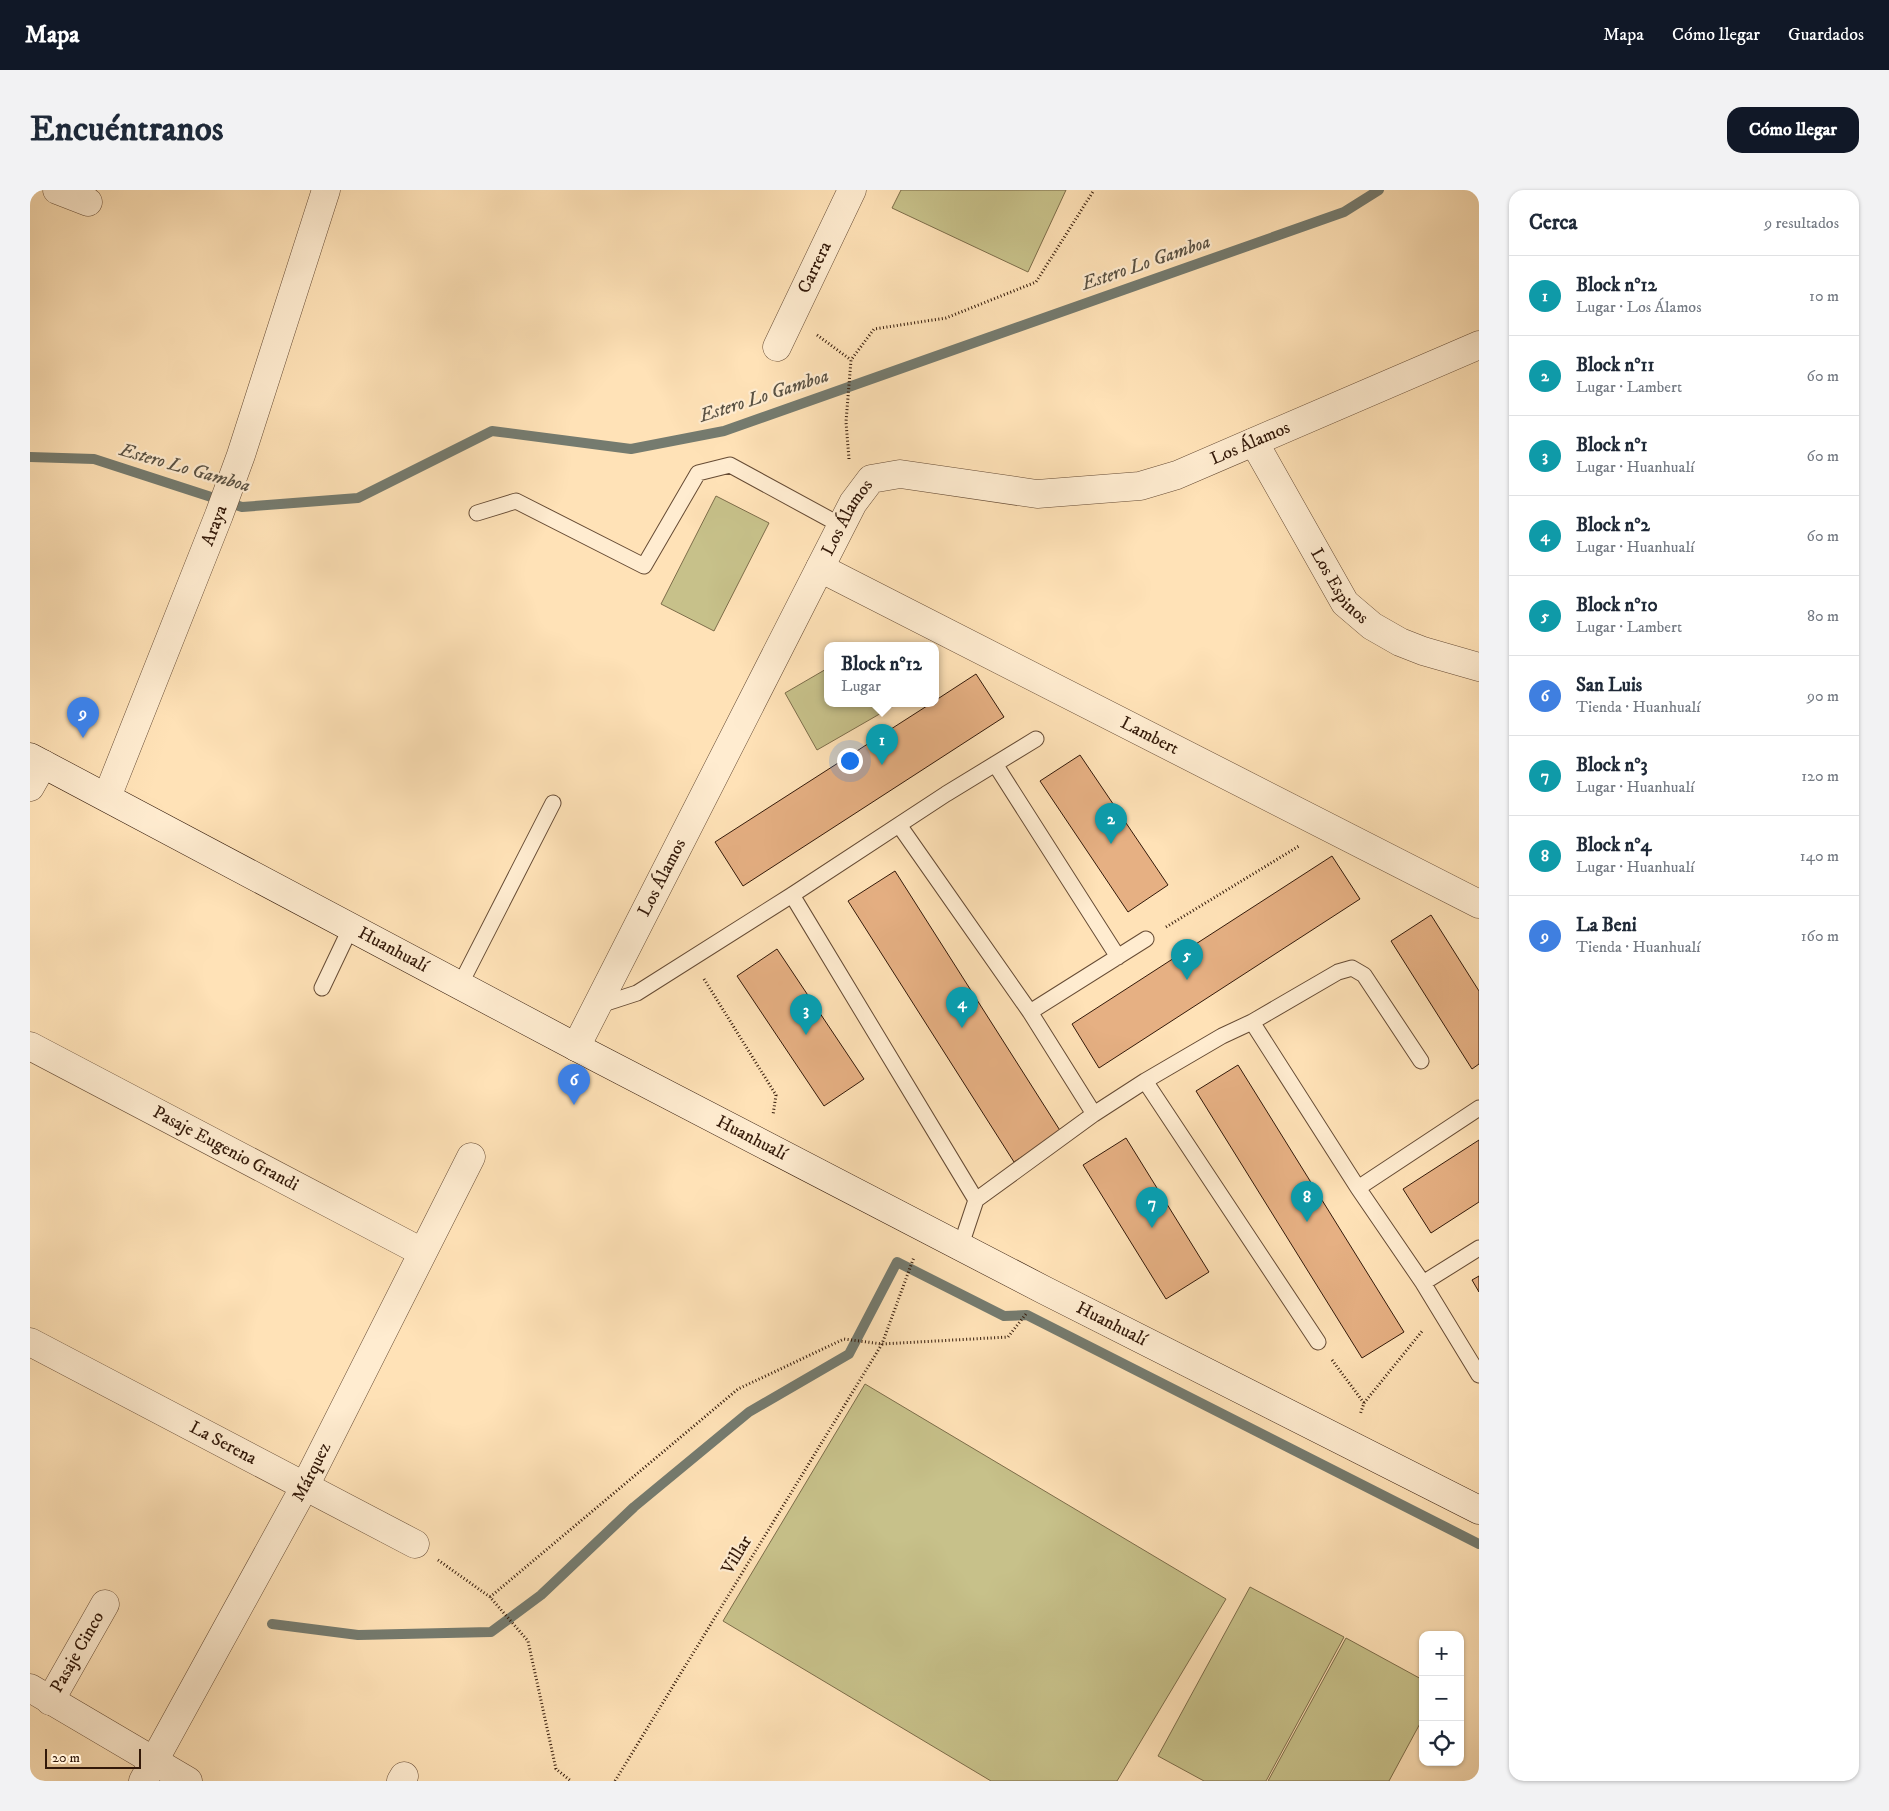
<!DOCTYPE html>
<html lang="es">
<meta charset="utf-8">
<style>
:root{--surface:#fff;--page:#f2f2f3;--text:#1f2937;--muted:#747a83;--line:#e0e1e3;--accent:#111827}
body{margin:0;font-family:"IM FELL DW Pica",serif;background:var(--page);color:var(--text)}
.controls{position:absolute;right:15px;bottom:15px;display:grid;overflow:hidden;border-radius:10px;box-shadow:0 1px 4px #0004}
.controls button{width:45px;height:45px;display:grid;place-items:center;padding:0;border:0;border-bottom:1px solid var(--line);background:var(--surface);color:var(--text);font:25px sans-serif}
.scale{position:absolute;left:15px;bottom:12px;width:96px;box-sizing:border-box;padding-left:5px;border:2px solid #331909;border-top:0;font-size:14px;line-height:18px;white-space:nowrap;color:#331909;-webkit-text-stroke:4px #ffecd0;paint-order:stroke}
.you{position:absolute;left:819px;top:570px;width:18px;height:18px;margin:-12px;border:4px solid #fff;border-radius:50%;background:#1a73e8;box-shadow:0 0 0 8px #1a73e833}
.badge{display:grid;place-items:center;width:32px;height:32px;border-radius:50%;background:var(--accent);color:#fff;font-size:16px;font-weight:700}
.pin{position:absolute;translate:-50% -41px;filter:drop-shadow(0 1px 2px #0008)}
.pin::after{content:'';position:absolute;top:26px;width:18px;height:15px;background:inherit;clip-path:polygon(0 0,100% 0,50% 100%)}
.popup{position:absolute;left:794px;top:452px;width:115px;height:65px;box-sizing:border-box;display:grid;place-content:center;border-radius:10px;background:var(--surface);filter:drop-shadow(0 1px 4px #0005);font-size:16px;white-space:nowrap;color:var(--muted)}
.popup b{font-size:19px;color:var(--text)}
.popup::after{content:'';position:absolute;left:50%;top:100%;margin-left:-10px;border:10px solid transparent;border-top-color:var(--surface)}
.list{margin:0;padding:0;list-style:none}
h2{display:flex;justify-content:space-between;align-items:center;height:65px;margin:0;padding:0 20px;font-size:21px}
h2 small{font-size:16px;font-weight:400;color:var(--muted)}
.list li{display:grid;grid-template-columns:32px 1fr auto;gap:15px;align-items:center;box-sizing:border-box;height:80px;padding:0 20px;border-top:1px solid var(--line)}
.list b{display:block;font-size:19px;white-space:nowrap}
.list p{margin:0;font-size:16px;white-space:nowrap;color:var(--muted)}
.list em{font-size:16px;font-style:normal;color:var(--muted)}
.icon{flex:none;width:28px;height:28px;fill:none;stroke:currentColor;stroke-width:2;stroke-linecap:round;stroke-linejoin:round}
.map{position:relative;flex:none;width:1449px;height:1591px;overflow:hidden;border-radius:15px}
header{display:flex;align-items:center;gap:30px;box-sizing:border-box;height:70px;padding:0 25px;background:var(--accent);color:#fff}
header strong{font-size:24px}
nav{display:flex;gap:28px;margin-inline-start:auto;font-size:18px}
.intro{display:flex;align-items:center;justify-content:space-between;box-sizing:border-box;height:120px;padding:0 30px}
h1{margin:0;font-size:35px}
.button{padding:12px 22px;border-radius:15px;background:var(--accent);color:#fff;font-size:18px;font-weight:700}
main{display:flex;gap:30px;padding:0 30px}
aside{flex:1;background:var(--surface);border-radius:15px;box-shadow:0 1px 4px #0004}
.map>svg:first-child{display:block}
.green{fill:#c7c18a;stroke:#7d6d4a}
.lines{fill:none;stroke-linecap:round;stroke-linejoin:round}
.stream{stroke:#757b6f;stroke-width:10}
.building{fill:#e6b083;stroke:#331909}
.lane-casing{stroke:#664b34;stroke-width:17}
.street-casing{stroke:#664b34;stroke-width:29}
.secondary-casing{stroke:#331909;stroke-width:29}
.path{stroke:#331909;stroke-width:3;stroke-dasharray:1 2.5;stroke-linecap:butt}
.lane{stroke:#ffecd0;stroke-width:15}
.street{stroke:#ffecd0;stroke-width:28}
.secondary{stroke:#ffecd0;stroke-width:28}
.labels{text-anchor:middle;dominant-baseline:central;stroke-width:4.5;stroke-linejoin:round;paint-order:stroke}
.street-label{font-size:18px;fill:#331909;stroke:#ffecd0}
.water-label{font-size:19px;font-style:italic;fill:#5a5244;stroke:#ffecd0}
</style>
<header>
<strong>Mapa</strong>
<nav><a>Mapa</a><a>Cómo llegar</a><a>Guardados</a></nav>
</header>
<div class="intro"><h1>Encuéntranos</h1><a class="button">Cómo llegar</a></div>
<main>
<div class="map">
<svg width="1449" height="1591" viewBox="0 0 1449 1591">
<rect width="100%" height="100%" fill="#ffe2b7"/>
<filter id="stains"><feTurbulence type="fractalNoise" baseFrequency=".004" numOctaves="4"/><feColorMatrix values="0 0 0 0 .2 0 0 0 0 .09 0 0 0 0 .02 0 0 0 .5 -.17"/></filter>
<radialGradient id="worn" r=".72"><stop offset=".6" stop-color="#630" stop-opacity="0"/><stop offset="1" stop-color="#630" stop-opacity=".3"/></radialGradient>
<path class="green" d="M871,0H1036L998,82L862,18Z
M686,306L739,333L684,441L631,414Z
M798,478V514H867L787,560L755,503Z
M835,1194L1196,1409L1087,1591H961L693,1431Z
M1220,1397L1314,1447L1236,1591H1174L1128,1566Z
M1316,1448L1393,1490V1528L1359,1591H1238Z"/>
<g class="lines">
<path class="stream" d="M0,267L64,269L212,317L328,308L462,241L601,259L694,241L1314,22L1349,0
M242,1434L328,1445L461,1442L511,1405L604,1317L719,1222L819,1164L867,1072L974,1126L997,1125L1449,1354"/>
</g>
<path class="building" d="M946,484L974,527L713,696L685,652L900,514H906V510Z
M1050,565L1138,695L1098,722L1010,591Z
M1302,666L1330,709L1069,878L1042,834Z
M865,681L1031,942L984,972L818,711Z
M1401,725L1449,801V874L1442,879L1361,751Z
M747,759L834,889L794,916L707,786Z
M1208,875L1374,1142L1332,1168L1166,901Z
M1096,948L1179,1082L1136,1109L1053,975Z
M1449,950V1012L1401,1043L1373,999Z
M1449,1086V1102L1442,1090Z"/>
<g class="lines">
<g class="lane-casing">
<path id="lane" d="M447,323L486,311L614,376L668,283L700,275L812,336
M965,574L1088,767
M869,635L1000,822
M762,705L946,1010L931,1055
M430,795L523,613
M292,798L321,737
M567,816L607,803L762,705L916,604L1006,549
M1222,832L1308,782L1322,778L1334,785L1391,871
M1115,891L1192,846L1222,832L1328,998L1393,1093L1449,1058
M1064,924L1115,891L1288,1152
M1328,998L1449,918
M946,1010L1064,924L1000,822L1116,749
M1393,1093L1449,1185"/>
</g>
<g class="street-casing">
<g id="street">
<path d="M27,0L58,12"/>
<path id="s1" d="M747,157L822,0"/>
<path id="s2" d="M1224,252L1315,413L1342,436L1370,452L1393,461L1449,477"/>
<path id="s3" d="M790,378L1449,714"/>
<path d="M0,597L13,574"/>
<path id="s4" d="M77,607L189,325L211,265L296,0"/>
<path id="s5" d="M0,856L392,1062"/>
<path id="s6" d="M546,857L823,313L841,289L870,284L1007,304L1110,296L1147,285L1449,155"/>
<path id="s7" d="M0,1152L385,1354"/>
<path d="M0,1498L158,1591"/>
<path id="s8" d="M20,1511L75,1414"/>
<path id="s9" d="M113,1591L275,1296L441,967"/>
<path d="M371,1591L374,1586"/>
</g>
</g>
<g class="secondary-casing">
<g id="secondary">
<path id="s10" d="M0,567L546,857L1014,1100L1449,1320"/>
</g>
</g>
<path class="path" d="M787,145L821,170
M819,269L816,232L821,170L844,139L916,128L1006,92L1064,0
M1136,737L1269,656
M674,789L746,905L743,925
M1302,1170L1334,1213L1330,1225
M1334,1213L1393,1140
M408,1370L460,1407L498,1451L526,1579L541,1591
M460,1407L708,1199L814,1149L852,1154L978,1147L996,1124
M585,1591L852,1154L884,1067"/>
<use href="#lane" class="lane"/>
<use href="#street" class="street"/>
<use href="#secondary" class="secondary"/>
</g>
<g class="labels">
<g class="street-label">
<text stroke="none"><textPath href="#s1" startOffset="88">Carrera</textPath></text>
<text stroke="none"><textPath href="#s6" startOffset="1030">Los Álamos</textPath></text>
<text stroke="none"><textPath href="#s6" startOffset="595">Los Álamos</textPath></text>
<text stroke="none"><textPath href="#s4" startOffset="292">Araya</textPath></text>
<text stroke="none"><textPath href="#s2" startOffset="168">Los Espinos</textPath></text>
<text stroke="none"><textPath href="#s3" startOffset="370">Lambert</textPath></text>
<text stroke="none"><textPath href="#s6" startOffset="190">Los Álamos</textPath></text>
<text stroke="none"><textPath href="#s10" startOffset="411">Huanhualí</textPath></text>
<text stroke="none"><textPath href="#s10" startOffset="816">Huanhualí</textPath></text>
<text stroke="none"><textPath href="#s5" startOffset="221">Pasaje Eugenio Grandi</textPath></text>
<text stroke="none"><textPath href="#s10" startOffset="1221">Huanhualí</textPath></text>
<text stroke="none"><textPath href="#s7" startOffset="218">La Serena</textPath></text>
<text stroke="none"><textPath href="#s9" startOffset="352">Márquez</textPath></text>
<text transform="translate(707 1365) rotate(-59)">Villar</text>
<text stroke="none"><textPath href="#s8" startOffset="56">Pasaje Cinco</textPath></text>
</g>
<g class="water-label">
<text transform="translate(1116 73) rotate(-19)">Estero Lo Gamboa</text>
<text transform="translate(734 206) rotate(-18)">Estero Lo Gamboa</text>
<text transform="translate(155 278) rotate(16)">Estero Lo Gamboa</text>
</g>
</g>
<rect width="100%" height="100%" filter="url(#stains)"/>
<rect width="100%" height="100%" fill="url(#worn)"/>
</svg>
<div class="controls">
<button>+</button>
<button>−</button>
<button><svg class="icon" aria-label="locate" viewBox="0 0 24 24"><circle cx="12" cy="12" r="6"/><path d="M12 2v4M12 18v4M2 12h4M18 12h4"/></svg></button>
</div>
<div class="scale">20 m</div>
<div class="you"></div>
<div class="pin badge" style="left:852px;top:575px;background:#0f9aa8">1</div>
<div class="popup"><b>Block n°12</b>Lugar</div>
<div class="pin badge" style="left:1081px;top:654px;background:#0f9aa8">2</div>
<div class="pin badge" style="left:776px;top:845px;background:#0f9aa8">3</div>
<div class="pin badge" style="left:932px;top:838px;background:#0f9aa8">4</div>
<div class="pin badge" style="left:1157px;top:790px;background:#0f9aa8">5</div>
<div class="pin badge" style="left:544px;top:915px;background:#3f7fe0">6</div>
<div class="pin badge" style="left:1122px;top:1038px;background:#0f9aa8">7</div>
<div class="pin badge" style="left:1277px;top:1032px;background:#0f9aa8">8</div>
<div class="pin badge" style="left:53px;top:548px;background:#3f7fe0">9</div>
</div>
<aside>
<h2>Cerca<small>9 resultados</small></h2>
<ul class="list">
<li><span class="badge" style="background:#0f9aa8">1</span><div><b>Block n°12</b><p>Lugar · Los Álamos</p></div><em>10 m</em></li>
<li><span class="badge" style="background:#0f9aa8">2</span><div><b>Block n°11</b><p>Lugar · Lambert</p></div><em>60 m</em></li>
<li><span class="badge" style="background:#0f9aa8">3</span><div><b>Block n°1</b><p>Lugar · Huanhualí</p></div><em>60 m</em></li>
<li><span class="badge" style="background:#0f9aa8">4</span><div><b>Block n°2</b><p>Lugar · Huanhualí</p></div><em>60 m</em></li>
<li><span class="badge" style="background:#0f9aa8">5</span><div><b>Block n°10</b><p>Lugar · Lambert</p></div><em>80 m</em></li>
<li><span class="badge" style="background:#3f7fe0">6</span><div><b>San Luis</b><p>Tienda · Huanhualí</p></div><em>90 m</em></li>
<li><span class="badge" style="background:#0f9aa8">7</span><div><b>Block n°3</b><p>Lugar · Huanhualí</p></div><em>120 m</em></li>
<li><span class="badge" style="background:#0f9aa8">8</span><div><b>Block n°4</b><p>Lugar · Huanhualí</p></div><em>140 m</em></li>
<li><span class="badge" style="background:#3f7fe0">9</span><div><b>La Beni</b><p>Tienda · Huanhualí</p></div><em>160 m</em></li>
</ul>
</aside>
</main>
